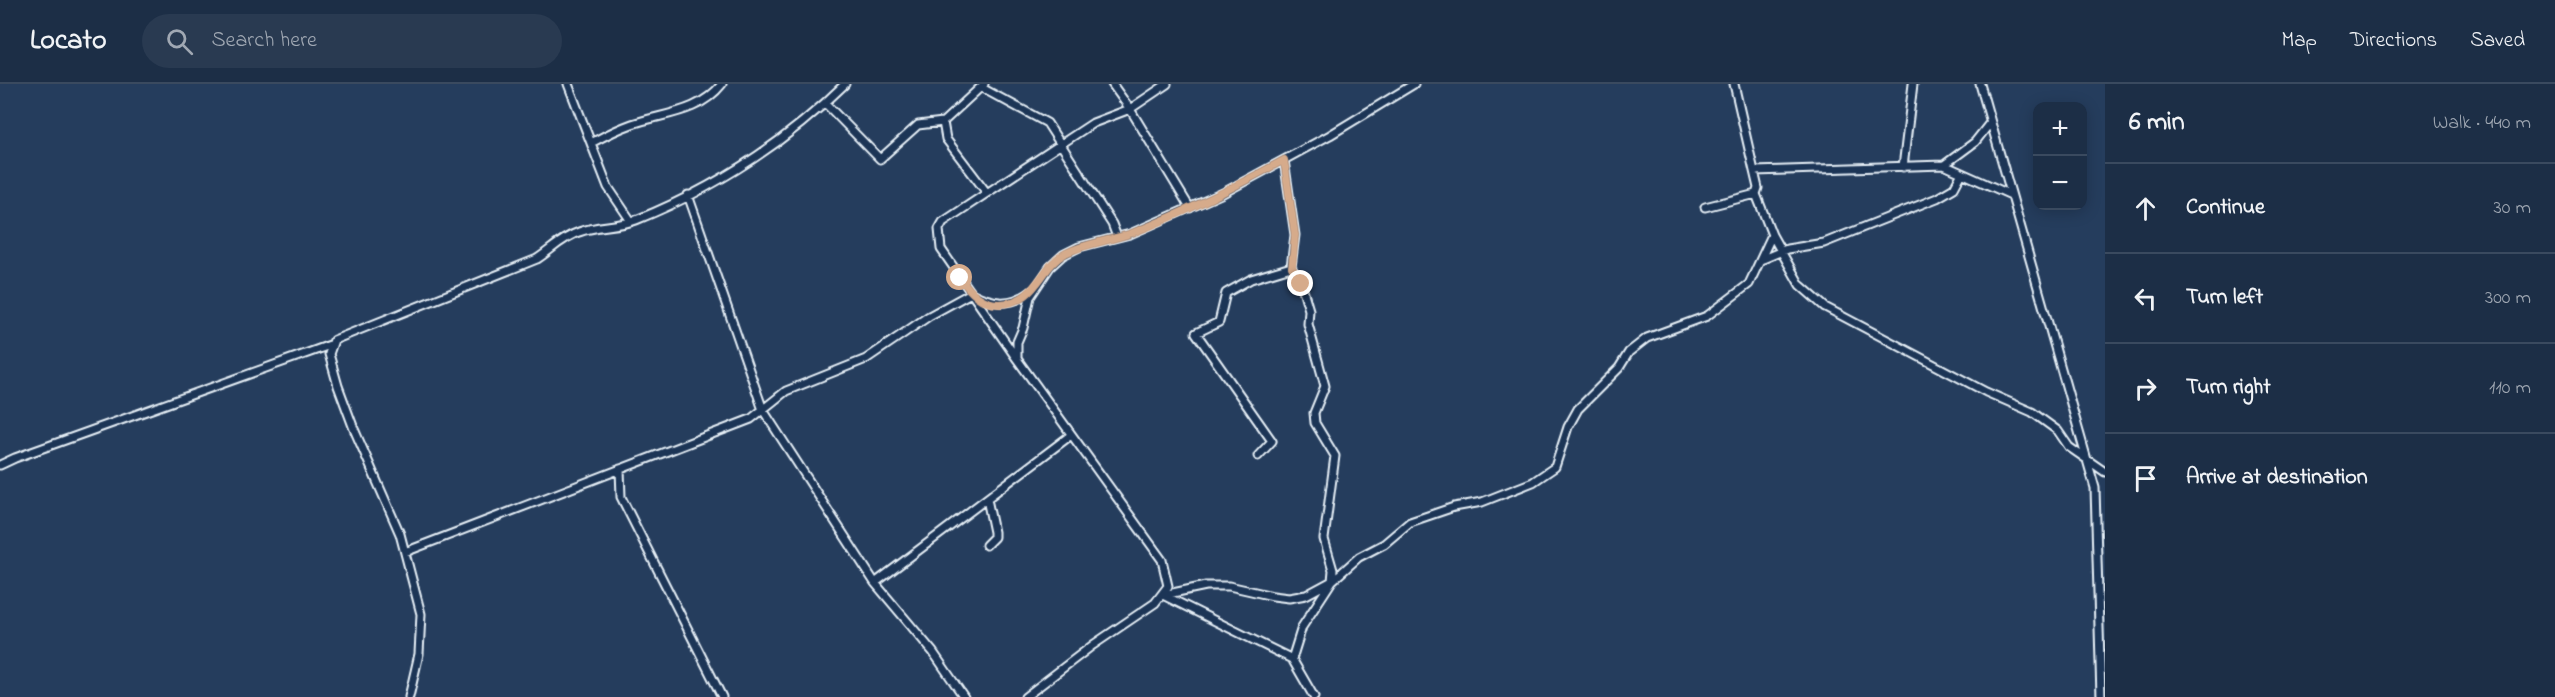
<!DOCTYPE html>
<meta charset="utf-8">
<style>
:root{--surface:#1c2e46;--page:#293a51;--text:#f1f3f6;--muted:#a0a8b3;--line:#3a4a5f}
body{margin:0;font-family:"Indie Flower",sans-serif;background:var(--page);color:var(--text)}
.controls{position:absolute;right:18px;top:18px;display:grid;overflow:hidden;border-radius:12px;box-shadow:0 3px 15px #0003}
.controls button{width:54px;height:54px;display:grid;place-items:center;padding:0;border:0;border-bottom:2px solid var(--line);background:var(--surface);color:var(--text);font:30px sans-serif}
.stop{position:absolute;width:18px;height:18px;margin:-14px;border:4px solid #d6ab8b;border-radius:50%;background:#fff}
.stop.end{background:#d6ab8b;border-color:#fff;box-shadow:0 2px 6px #0008}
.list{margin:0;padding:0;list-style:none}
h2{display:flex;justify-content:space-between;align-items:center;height:78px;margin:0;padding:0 24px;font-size:26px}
h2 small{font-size:20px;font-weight:400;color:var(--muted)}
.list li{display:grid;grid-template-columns:39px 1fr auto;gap:18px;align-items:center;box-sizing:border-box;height:90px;padding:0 24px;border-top:2px solid var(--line)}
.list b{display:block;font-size:22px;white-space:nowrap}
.list em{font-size:20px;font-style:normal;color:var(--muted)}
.icon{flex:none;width:33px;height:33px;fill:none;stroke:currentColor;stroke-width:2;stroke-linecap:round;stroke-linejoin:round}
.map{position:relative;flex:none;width:2105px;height:613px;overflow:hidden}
header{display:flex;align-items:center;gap:36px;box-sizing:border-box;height:84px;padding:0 30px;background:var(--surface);border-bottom:2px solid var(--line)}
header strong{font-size:28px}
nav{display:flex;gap:33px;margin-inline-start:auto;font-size:21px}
.search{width:420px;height:54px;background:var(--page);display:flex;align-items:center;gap:15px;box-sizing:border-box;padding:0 21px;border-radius:33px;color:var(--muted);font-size:22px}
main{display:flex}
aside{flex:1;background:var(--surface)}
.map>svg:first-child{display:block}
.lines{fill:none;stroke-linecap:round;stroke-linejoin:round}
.minor-casing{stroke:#e8f1f8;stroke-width:11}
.minor{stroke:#1d3557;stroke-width:7}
.route{stroke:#d6ab8b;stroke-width:8}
</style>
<header>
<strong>Locato</strong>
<div class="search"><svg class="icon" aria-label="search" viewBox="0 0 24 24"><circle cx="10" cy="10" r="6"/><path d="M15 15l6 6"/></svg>Search here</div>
<nav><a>Map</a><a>Directions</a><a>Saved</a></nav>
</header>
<main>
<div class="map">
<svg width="2105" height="613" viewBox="0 0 2105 613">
<rect width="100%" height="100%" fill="#253d5d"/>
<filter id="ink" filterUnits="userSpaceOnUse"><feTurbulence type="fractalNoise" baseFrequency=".0167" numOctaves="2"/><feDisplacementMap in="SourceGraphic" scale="12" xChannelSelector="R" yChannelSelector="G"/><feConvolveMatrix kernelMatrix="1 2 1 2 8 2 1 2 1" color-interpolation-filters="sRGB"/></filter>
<g filter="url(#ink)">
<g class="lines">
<g class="minor-casing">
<path id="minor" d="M568,0L608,103L631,137
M1112,0L1130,25L1190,124
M1734,0L1754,87L1944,81L1975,58L1990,39
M1980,0L2095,404L2101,613
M982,4L1047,39L1112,140L1117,153
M825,19L880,75L918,41L943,38L984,0
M943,38L946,55L987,109
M593,58C606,51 618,45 632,40C665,29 699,29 722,0
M1944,81L2011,111
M1903,83L1913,0
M688,111L763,326L875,499
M1705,123L1756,110L1758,104L1754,87
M1772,151L1800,201L1825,223L1986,308L2032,328L2058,347L2069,363L2105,388
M1763,175L1787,165L1824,159L1937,114L1954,104L1962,89
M1291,183L1301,199L1309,226L1308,240L1325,302L1314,329L1315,339L1335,372L1324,455L1333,486L1332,497L1302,543L1292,575
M1017,275L941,165L939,145L943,138L1093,39L1130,25L1167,0
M1258,372L1272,357L1196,249L1219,238L1226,209L1251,195L1291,183L1295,151L1284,76
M0,381L15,374L330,261
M620,385L621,413L722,613
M986,461L994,453V448L987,415
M405,468L751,335L786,307L866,275L929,232L971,209C993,220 1011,223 1032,207
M1163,511L1206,502H1229L1273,512L1289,514L1306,511L1332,497L1359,473L1384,460L1410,438L1454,423L1482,418L1533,398L1555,383L1568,343L1578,325L1619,284L1629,268L1647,254L1707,232L1749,200L1772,151L1756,110
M1163,511L1292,575L1314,613
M409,613L419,570L421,530L400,450L354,345L338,302L329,270L334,256L537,175C551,166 563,153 579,148C597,141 618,143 636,136C716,104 784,60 845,0
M964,613L933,568L875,499L1071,351
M1025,613L1093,561L1155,519L1168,502L1162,476L1017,275V258L1023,244L1030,213L1050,183L1063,171L1079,163L1130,150L1223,109L1330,51L1414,0"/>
</g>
<use href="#minor" class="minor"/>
</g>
</g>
<g class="lines" filter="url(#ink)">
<path class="route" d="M960,194C970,207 982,221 1000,220C1038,218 1039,183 1066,169C1087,159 1110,157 1132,149C1185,129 1234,103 1284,76L1295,151L1292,183L1301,200"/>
</g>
</svg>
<div class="controls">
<button>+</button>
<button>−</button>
</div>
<div class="stop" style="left:960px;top:194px"></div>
<div class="stop end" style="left:1301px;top:200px"></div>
</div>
<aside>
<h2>6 min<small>Walk · 440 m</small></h2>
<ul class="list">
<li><svg class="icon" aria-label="ahead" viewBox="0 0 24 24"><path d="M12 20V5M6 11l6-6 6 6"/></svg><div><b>Continue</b></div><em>30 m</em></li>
<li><svg class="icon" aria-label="left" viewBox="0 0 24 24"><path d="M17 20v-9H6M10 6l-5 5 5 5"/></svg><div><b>Turn left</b></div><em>300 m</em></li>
<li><svg class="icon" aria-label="right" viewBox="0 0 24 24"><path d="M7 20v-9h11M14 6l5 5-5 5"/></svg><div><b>Turn right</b></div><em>110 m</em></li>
<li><svg class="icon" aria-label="arrive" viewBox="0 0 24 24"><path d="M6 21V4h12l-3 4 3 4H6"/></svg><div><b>Arrive at destination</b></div></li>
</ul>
</aside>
</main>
